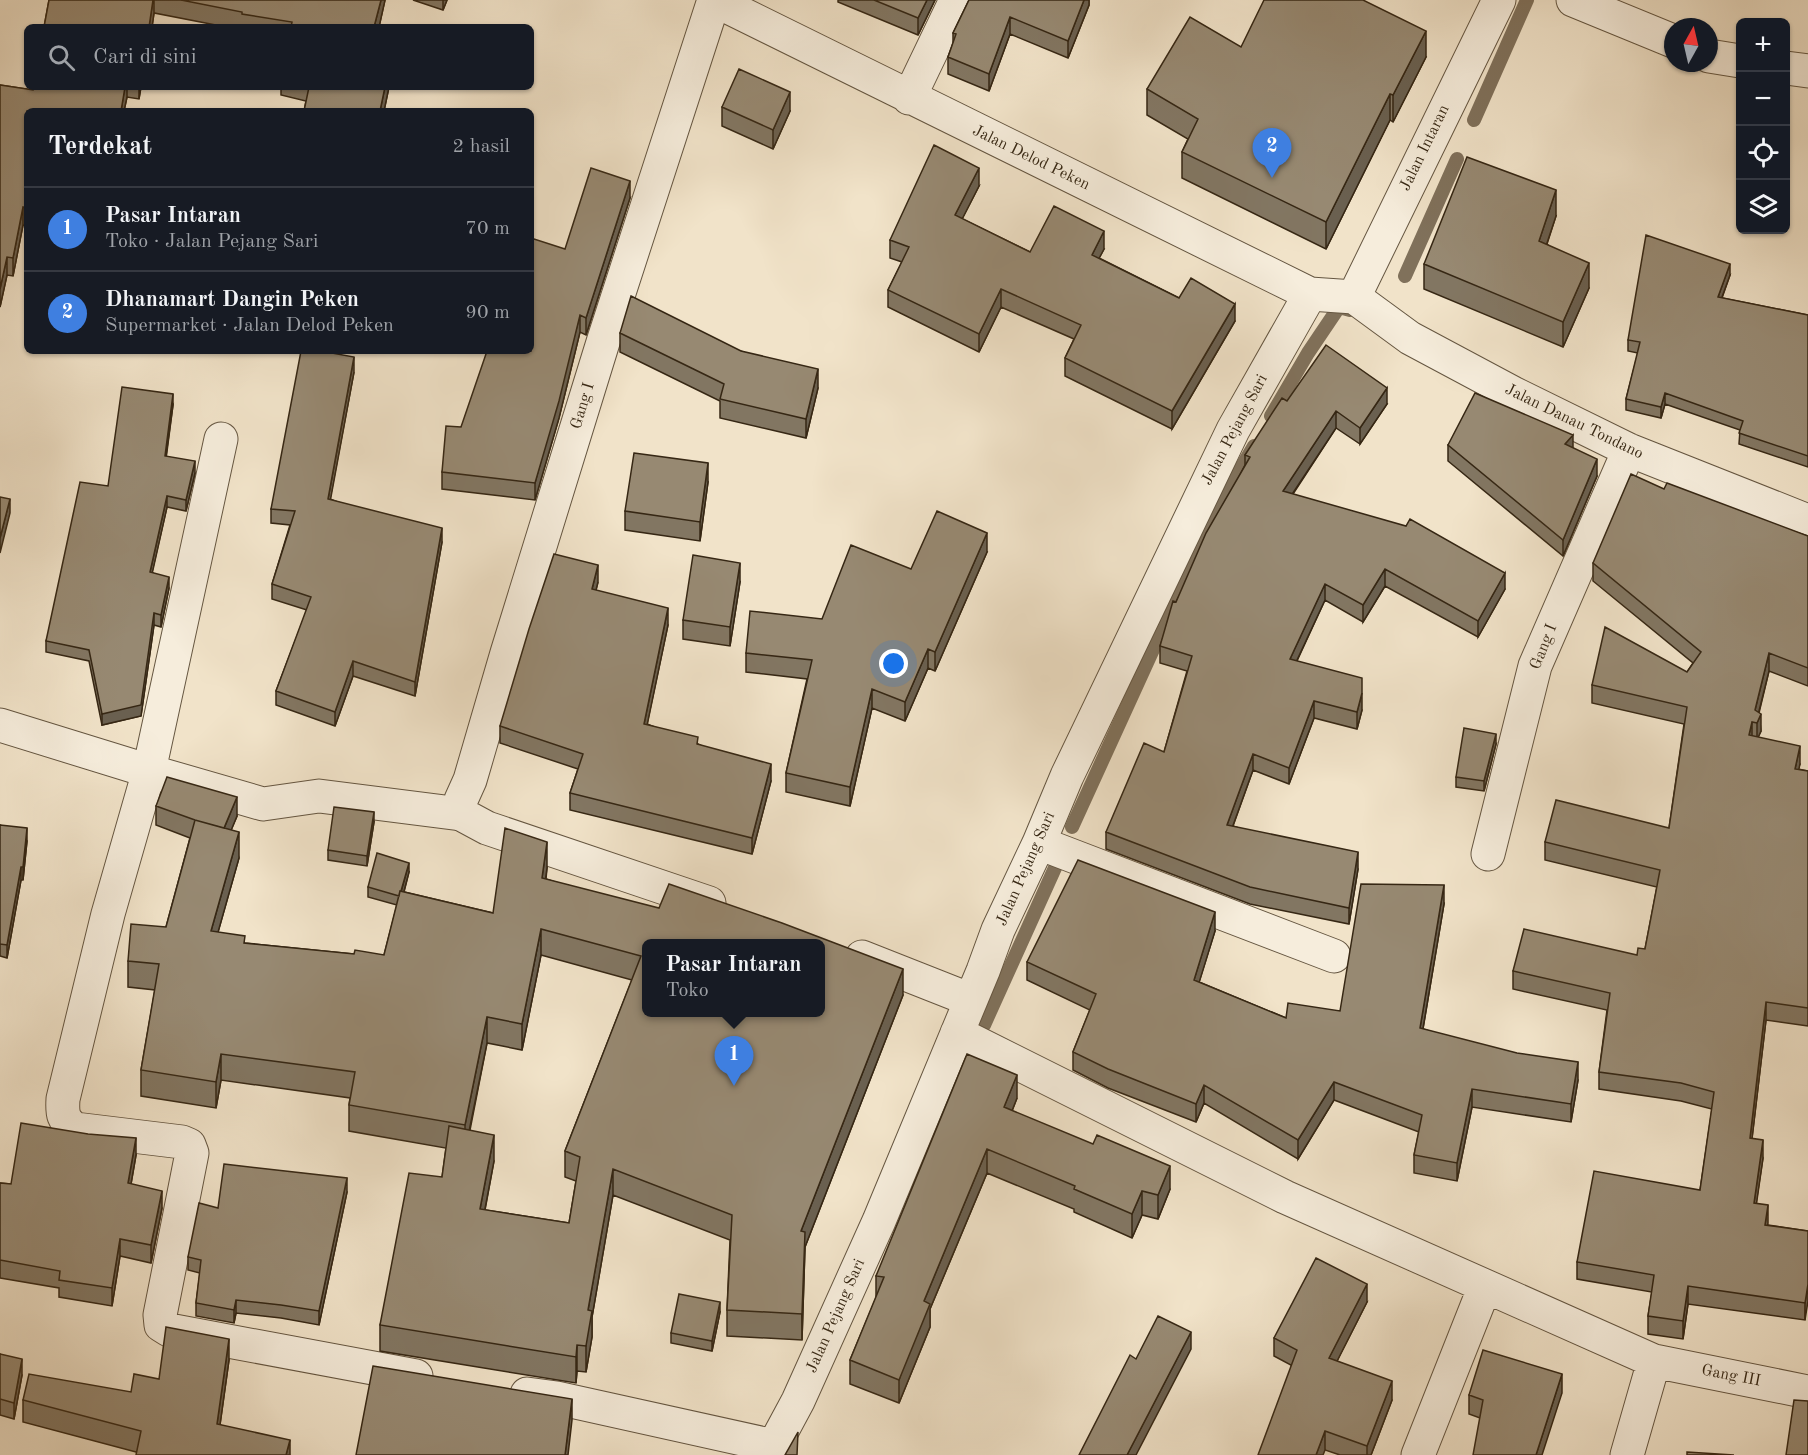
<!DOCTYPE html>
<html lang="id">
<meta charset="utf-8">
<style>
:root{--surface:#171b24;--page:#242831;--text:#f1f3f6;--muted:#9ea1a6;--line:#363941;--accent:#c59692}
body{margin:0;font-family:"Old Standard TT",serif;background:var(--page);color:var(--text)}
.controls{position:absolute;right:18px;top:18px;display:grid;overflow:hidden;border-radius:9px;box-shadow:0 2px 4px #0004}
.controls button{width:54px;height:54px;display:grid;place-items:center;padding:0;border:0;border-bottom:2px solid var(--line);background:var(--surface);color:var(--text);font:30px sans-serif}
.compass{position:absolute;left:1664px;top:18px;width:54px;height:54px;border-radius:50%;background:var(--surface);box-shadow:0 2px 4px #0004;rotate:8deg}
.you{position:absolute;left:894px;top:664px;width:21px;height:21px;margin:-15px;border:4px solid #fff;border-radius:50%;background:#1a73e8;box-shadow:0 0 0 9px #1a73e833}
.badge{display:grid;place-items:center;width:39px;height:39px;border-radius:50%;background:var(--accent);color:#fff;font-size:20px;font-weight:700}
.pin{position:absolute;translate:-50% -50px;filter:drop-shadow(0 2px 3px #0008)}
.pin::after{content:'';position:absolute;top:32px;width:21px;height:18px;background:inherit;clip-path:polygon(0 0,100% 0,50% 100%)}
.popup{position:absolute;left:642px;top:939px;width:183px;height:78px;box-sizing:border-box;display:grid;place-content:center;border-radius:9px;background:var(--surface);filter:drop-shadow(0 2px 4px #0005);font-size:20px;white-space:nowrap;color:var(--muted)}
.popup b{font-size:22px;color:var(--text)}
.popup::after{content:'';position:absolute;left:50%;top:100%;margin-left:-12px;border:12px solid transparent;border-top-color:var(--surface)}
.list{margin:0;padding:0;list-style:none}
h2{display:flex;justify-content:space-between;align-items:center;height:78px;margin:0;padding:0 24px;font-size:26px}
h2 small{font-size:20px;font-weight:400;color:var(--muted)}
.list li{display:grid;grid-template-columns:39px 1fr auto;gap:18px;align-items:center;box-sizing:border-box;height:84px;padding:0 24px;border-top:2px solid var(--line)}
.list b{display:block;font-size:22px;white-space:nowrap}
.list p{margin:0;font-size:20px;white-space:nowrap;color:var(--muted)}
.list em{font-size:20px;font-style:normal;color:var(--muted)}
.icon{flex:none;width:33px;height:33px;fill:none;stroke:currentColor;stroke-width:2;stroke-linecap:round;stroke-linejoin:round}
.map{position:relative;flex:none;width:1808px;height:1455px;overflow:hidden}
.search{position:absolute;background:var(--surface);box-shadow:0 2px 4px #0004;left:24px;top:24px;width:510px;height:66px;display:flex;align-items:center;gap:15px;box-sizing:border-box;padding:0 21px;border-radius:9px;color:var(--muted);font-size:22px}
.panel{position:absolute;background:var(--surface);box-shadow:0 2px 4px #0004;left:24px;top:108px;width:510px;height:246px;border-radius:9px}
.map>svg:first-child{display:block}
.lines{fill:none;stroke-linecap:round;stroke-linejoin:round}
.stream{stroke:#80715b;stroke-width:14}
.minor-casing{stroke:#655641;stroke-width:35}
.minor{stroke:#f6eddc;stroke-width:33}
.wall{fill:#827662;stroke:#362714;stroke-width:1.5;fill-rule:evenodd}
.shaded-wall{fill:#6a6050;stroke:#362714;stroke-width:1.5}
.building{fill:#978972;stroke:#362714;stroke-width:1.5;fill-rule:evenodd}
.labels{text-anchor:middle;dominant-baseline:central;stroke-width:4.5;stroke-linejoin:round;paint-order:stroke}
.street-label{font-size:16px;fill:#362714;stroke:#f6eddc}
</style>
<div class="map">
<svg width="1808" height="1455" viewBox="0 0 1808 1455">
<rect width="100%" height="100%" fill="#f1e3c9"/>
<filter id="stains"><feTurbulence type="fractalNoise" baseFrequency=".00333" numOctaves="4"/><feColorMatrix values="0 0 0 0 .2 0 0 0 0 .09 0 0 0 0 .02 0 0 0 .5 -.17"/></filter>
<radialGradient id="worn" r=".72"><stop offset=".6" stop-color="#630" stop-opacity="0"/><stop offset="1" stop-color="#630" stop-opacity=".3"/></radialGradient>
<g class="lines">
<path class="stream" d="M1474,120L1527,0
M1405,276L1457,159
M1271,416L1308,353L1339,307L1350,310
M1072,827L1219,505L1254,446
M984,1025L1059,859
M911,1185L939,1123"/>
<g class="minor-casing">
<path id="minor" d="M1573,0L1673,41
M1709,56L1740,61
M1786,68L1808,71
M909,98L956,0
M1354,297L1410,338L1513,393L1629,450L1808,521
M1354,297L1499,0
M221,439L149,771L263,804L319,796L461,814L487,828L709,903
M0,725L149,771L108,914L63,1099C62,1114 63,1120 75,1129L182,1142L189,1145L192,1153L160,1315L161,1325L169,1330L416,1376
M459,814L461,800L470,780L507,653L604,339L714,0L1310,294L1354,297
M1039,843L1334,956
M1488,854L1535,666L1629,450
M862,957L971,1000
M957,1033L1285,1197L1654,1361L1808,1392
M527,1394L557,1398L774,1446
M769,1455L798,1401L879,1221L983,971L998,930L1039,843L1067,776L1233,430L1310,294
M1418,1455L1485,1286
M1627,1455L1654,1361"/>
</g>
<use href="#minor" class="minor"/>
</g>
<path class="wall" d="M49,0H385L379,27H226L154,13L152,27H44Z
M413,0H447L443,10Z
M838,0H935L918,35L838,2Z
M969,0H1089V5L1068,58L1010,34L989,91L948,74V57L953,43V33Z
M1241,47L1426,57L1393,122L1390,120L1326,249L1182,178V152L1188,139L1147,115V89Z
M0,85L33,90V87H141L139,99L127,97L124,111H27V226L23,225L13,276L7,275L0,307Z
M281,87H389L384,111H304L306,101L281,95Z
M722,107L790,111L773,149L722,126Z
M979,186L962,219L1030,252L1104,249L1099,258L1179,298L1235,321L1172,429L1065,376V358L1074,339L1001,307L979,352L888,307V290L902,262L890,258V240Z
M630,198L586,335L580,332L559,418L535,500L442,489V472L461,427L565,249Z
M1556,216L1547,244L1589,288L1563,347L1424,289V264Z
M1730,275L1722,298L1808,315V467L1739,444L1740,430L1665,404L1661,418L1626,410V399L1638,353L1628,351V340Z
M620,333L741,351L818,388L806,438L720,418V401L620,352Z
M354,372L330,499L442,542L415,696L353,676L335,726L276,705V691L307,610L272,599V584L290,525L271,523V509Z
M1287,401L1387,404L1360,444L1336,428L1293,494L1505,589L1478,637L1385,586L1363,622L1325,600L1297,661L1362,710L1357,729L1314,718L1289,784L1253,770L1233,826L1358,869L1349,924L1250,904L1106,849V832L1164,752L1187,671L1160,663V646L1176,602L1245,465V455Z
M173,405L166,456L195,473L186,511L167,507L152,572L169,588L161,627L154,625L141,716L102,725L89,661L46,652V641L108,486Z
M1448,445L1597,476L1563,556L1448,461Z
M708,482L700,541L625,530V511Z
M1664,489L1808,536V686L1769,671L1759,713L1761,731L1758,737L1800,764L1798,769L1808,771V1026L1766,1020L1752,1138L1763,1158L1756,1204L1768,1225L1808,1231L1805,1320L1688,1304L1683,1339L1648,1334V1316L1652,1292L1577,1279V1262L1700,1190L1712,1109L1681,1101L1599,1089V1072L1607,1010L1513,989V971L1637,955L1645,949L1657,887L1545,860V842L1669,828L1684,724L1592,703V685L1687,672L1693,663L1593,581V563Z
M987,552L935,671L928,668L905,721L872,708L850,806L786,792V773L807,679L746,672V653L822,619L911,569Z
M598,582L596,590L668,625L647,724L698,744L771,781L752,854L570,810V793L578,769L500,743V726Z
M740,582L730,646L683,639V620Z
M1496,744L1484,791L1456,787V777Z
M156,806L237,816L231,830L239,858L218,932L245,943L354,954L384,955L397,905L368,897V887L409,872L404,892L493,913L547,868L546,879L903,995L805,1247L802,1340L727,1336V1310L730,1240L613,1195L592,1317V1337L586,1372L577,1371L576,1383L380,1351V1325L442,1177L446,1148L349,1131V1105L350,1098L221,1080L216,1108L141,1096V1070L155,990L128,987V961L166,927L190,838L156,825ZM541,955L632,980L565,1151V1177L576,1181L569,1223L485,1210L494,1161L470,1130L487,1043L522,1050Z
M374,822L367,866L328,860V850Z
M0,825L27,841L23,880H21L7,958L0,956Z
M1444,904L1423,1029L1578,1080L1571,1122L1472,1107L1457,1181L1414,1173V1155L1419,1132L1334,1100L1298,1159L1204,1103L1196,1122L1108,1088L1073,1070V1052L1090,1010L1027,980V962L1215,931L1199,982L1286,1018L1340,1011Z
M1017,1098L1012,1111L1170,1189L1158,1219L1142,1215L1132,1238L1074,1212V1209L987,1173L930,1309V1327L899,1403L850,1384V1360L876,1298V1276Z
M136,1155L131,1184L162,1208L151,1263L120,1256L112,1306L59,1297V1288L0,1278V1183L11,1184Z
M347,1192L319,1325L281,1318L236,1313L234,1323L196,1316V1303L200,1273L188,1270V1257L218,1208Z
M1367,1302L1337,1361L1392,1400L1371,1455H1340L1325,1450L1291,1365L1274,1356V1338Z
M720,1312L712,1351L671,1343V1333Z
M0,1354L22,1375L14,1419L0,1415Z
M229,1360L220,1425L290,1455L136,1452L23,1422V1400L131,1392L159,1379Z
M1562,1393L1480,1418L1469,1414V1395Z"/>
<path class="shaded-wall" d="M153,0H154V13L152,27H149Z
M381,0H385L379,27H374Z
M443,0H447L443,10Z
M927,0H935L918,35V18Z
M1084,0H1089V5L1068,58V41Z
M1010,17V34L989,91V74Z
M1426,31V57L1393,122V95Z
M125,87H127V97L124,111H121Z
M139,87H141L139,99Z
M385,87H389L384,111H380Z
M790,92V111L773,149V130Z
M1390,94V120L1326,249V222Z
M979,168V186L955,233V215Z
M630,181V198L586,335V318Z
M1556,190V216L1539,267V241Z
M23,207V225L13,276V258Z
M1104,231V249L1092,272V255Z
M7,257V275L0,307V289Z
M1589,263V288L1563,347V322Z
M1730,264V275L1718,308V297Z
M1001,289V307L979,352V334Z
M1235,304V321L1172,429V411Z
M580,315V332L559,418L535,500V483Z
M354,357V372L328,513V499Z
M818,369V388L806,438V419Z
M1387,388V404L1360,444V428Z
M1665,393V404L1661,418V407Z
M173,394V405L165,467V456Z
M1336,411V428L1283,508V491Z
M1573,435V451L1565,444Z
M1597,459V476L1563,556V540Z
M195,461V473L186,511V500Z
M708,463V482L700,541V522Z
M167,496V507L150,583V572Z
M10,499V513L0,553V538Z
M442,528V542L415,696V682Z
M987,533V552L935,671V652Z
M740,563V582L730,646V627Z
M598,565V582L592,606V589Z
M1385,569V586L1363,622V605Z
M1505,573V589L1478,637V621Z
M169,577V588L161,627V615Z
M1325,584V600L1290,675V659Z
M668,608V625L644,740V724Z
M154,613V625L141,716L102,725V714Z
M928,649V668L905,721V702Z
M1769,653V671L1756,723L1755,710Z
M353,661V676L335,726V712Z
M872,689V708L850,806V787Z
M1362,693V710L1357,729V712Z
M1314,701V718L1289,784V768Z
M1761,714V731L1757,740V723Z
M1752,722V739L1749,735Z
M1496,734V744L1484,791V781Z
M1800,746V764L1795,787V769Z
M1253,754V770L1227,842V825Z
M771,764V781L752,854V838Z
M237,797V816L223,850V831Z
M374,812V822L367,866V856Z
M27,828V841L23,880V867Z
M239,832V858L211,957V931Z
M547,842V868L542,904V878Z
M1358,852V869L1349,924V908Z
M409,863V872L400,906V896Z
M21,867V880L7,958V945Z
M1444,885V904L1420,1046V1028Z
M1215,912V931L1194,999V980Z
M541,929V955L522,1050V1024Z
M903,969V995L805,1247L802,1340L801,1231Z
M1766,1002V1020L1750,1156V1138Z
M487,1017V1043L465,1151V1125Z
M221,1054V1080L216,1108V1082Z
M1578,1062V1080L1571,1122V1104Z
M1017,1075V1098L1004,1131V1107Z
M1334,1082V1100L1298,1159V1140Z
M1204,1085V1103L1196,1122V1104Z
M1472,1089V1107L1457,1181V1163Z
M494,1135V1161L480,1235V1209Z
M136,1138V1155L128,1201V1183Z
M1763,1140V1158L1754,1221V1203Z
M987,1149V1173L930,1309V1327L899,1403V1380L924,1301Z
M1170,1166V1189L1158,1219V1195Z
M613,1169V1195L592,1317V1337L586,1372V1346L588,1310Z
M347,1178V1192L319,1325V1311Z
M162,1191V1208L151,1263V1245Z
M1142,1191V1215L1132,1238V1214Z
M1768,1205V1223L1765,1242V1225Z
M120,1239V1256L112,1306V1288Z
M1367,1284V1302L1329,1377V1358Z
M1808,1284V1301L1805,1320V1303Z
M1688,1286V1304L1683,1339V1321Z
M236,1300V1313L234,1323V1310Z
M720,1302V1312L712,1351V1341Z
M1191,1332V1349L1136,1455H1127Z
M229,1339V1360L217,1446V1424Z
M577,1345V1371L576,1383V1357Z
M22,1359V1375L14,1419V1403Z
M1562,1374V1393L1542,1455H1536Z
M1392,1381V1400L1371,1455H1367V1446Z
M572,1399V1420L568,1455H565Z
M1325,1431V1450L1323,1455H1316Z
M290,1440V1455H286Z"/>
<path class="building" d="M49,0H153L149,27H44Z
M181,0H381L374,27H291L292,22L242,14V12Z
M874,0H927L918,18Z
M969,0H1084L1068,41L1010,17L989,74L948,57L956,34L953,33Z
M1264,0H1363L1426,31L1393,95L1390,94L1326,222L1182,152L1198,119L1147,89L1190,17L1241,47Z
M739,69L790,92L773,130L722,107Z
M0,85L33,90V87H125L121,111H27V208L23,207L13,258L7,257L0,289Z
M309,87H385L380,111H304Z
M934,145L979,168L955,215L1030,252L1054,206L1104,231L1092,255L1179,298L1191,278L1235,304L1172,411L1065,358L1081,325L1001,289L979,334L888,290L909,247L890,240Z
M1467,157L1556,190L1539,241L1589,263L1563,322L1424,264Z
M591,168L630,181L586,318L580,315L559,401L535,483L442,472L446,426L461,427L487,351H531V238L565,249Z
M1646,235L1730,264L1718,297L1808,315V456L1739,433L1743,421L1665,393L1661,407L1626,399L1640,342L1628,340Z
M631,296L741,351L818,369L806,419L720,399L724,384L620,333Z
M1326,345L1387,388L1360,428L1336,411L1283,491L1406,526L1410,519L1505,573L1478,621L1385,569L1363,605L1325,584L1290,659L1362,678V693L1357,712L1314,701L1289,768L1253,754L1227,825L1358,852L1349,908L1250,887L1106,832L1144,743L1164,752L1192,656L1160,646L1173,601L1176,602L1206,533L1250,457L1245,455L1282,398L1287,401Z
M301,351H321L354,357L328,499L442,528L415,682L353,661L335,712L276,691L311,597L272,584L295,511L271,509Z
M122,387L173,394L165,456L195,461L186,500L167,496L150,572L169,577L161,615L154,613L141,705L102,714L89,650L46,641L80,482L108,486Z
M1475,393L1573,435L1565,444L1597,459L1563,540L1448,445Z
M634,453L708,463L700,522L625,511Z
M1631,474L1664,489L1667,483L1808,536V668L1769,653L1755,710L1761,714L1757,723L1752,722L1749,735L1800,746L1795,769L1808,771V1008L1766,1002L1750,1138L1763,1140L1754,1203L1768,1205L1765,1225L1808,1231V1284L1805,1303L1688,1286L1683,1321L1648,1316L1654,1275L1577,1262L1594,1171L1700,1190L1714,1092L1681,1083L1599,1072L1610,993L1513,971L1524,929L1637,955L1638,948L1645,949L1660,870L1545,842L1556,800L1669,828L1687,707L1592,685L1605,627L1687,672L1701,652L1593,563Z
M0,497L10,499L0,538Z
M937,511L987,533L935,652L928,649L905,702L872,689L850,787L786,773L812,660L746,653L750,611L822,619L851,545L911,569Z
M554,554L598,565L592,589L668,608L644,724L698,737L697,744L771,764L752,838L570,793L583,754L500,726L529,629Z
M693,555L740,563L730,627L683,620Z
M1464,728L1496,734L1484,781L1456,777Z
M167,777L237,797L224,828L195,820L156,806Z
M334,807L374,812L367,856L328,850Z
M195,820L239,832L211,931L245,936L244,943L354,954L355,950L384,955L400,891L493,913L505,828L547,842L542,878L659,908L669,884L782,923L903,969L801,1231L805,1232L802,1314L727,1310L732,1215L613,1169L588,1310L592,1311L586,1346L577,1345L576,1357L380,1325L409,1173L442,1177L449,1126L494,1135L480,1209L569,1223L580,1157L565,1151L641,956L541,929L522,1024L487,1017L465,1125L349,1105L355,1072L221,1054L216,1082L141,1070L159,964L128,961L131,924L166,927ZM647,944H821V1012H647Z
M0,825L27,828L23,867H21L7,945L0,944Z
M377,853L409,863L401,891H400L399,896L368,887Z
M1078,860L1215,912L1194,980L1286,1018L1288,1003L1340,1011L1361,884L1444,885L1420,1028L1517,1053L1578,1062L1571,1104L1472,1089L1457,1163L1414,1155L1422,1115L1334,1082L1298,1140L1204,1085L1196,1104L1108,1069L1073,1052L1096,994L1027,962Z
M967,1054L1017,1075L1004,1107L1093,1144L1097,1135L1170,1166L1158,1195L1142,1191L1132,1214L1074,1189L1075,1186L987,1149L924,1301L930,1304L899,1380L850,1360L884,1277L876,1276Z
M21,1123L88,1134L136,1138L128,1183L162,1191L151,1245L120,1239L112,1288L59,1280L60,1271L0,1260V1183L11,1184Z
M224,1164L347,1178L319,1311L281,1305L236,1300L234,1310L196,1303L201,1260L188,1257L199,1203L218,1208Z
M1316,1258L1367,1284L1329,1358L1392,1381L1367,1446L1325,1431L1316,1455H1258L1297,1350L1274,1338Z
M679,1294L720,1302L712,1341L671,1333Z
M1158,1316L1191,1332L1127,1455H1079L1130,1355L1136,1359Z
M166,1327L229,1339L217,1424L290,1440L286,1455H136L141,1431L23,1400L29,1374L131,1392L134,1374L159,1379Z
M1483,1350L1562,1374L1536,1455H1473L1483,1400L1469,1395Z
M0,1354L22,1359L14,1403L0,1399Z
M373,1366L572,1399L565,1455H356Z
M1794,1400L1808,1401V1455H1786Z
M798,1432L797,1455H785Z
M1687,1452L1734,1455H1687Z"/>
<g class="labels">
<g class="street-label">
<text transform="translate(1425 148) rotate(-64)">Jalan Intaran</text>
<text transform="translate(1031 158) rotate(26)">Jalan Delod Peken</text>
<text transform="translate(583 406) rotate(-73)">Gang I</text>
<text transform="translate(1574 422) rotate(26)">Jalan Danau Tondano</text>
<text transform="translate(1235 430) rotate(-62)">Jalan Pejang Sari</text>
<text transform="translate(1544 647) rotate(-68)">Gang I</text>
<text transform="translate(1026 869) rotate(-66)">Jalan Pejang Sari</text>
<text transform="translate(836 1316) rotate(-66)">Jalan Pejang Sari</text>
<text transform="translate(1731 1376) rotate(11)">Gang III</text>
</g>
</g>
<rect width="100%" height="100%" filter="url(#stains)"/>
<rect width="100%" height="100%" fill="url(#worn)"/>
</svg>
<div class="controls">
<button>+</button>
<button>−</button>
<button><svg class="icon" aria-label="locate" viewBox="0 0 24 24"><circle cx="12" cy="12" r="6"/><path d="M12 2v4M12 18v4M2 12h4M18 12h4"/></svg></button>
<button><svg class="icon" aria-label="layers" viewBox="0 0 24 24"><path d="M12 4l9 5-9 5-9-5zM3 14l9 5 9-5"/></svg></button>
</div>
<svg class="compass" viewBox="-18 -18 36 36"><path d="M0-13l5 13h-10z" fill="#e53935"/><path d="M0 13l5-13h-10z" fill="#9ea1a6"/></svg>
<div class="you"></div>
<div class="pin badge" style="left:734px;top:1086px;background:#3f7fe0">1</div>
<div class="popup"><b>Pasar Intaran</b>Toko</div>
<div class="pin badge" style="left:1272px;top:178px;background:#3f7fe0">2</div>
<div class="search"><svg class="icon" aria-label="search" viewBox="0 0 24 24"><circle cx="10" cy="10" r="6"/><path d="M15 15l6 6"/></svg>Cari di sini</div>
<section class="panel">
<h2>Terdekat<small>2 hasil</small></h2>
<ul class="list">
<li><span class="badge" style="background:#3f7fe0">1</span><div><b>Pasar Intaran</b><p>Toko · Jalan Pejang Sari</p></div><em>70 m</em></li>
<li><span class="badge" style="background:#3f7fe0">2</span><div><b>Dhanamart Dangin Peken</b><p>Supermarket · Jalan Delod Peken</p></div><em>90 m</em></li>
</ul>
</section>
</div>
